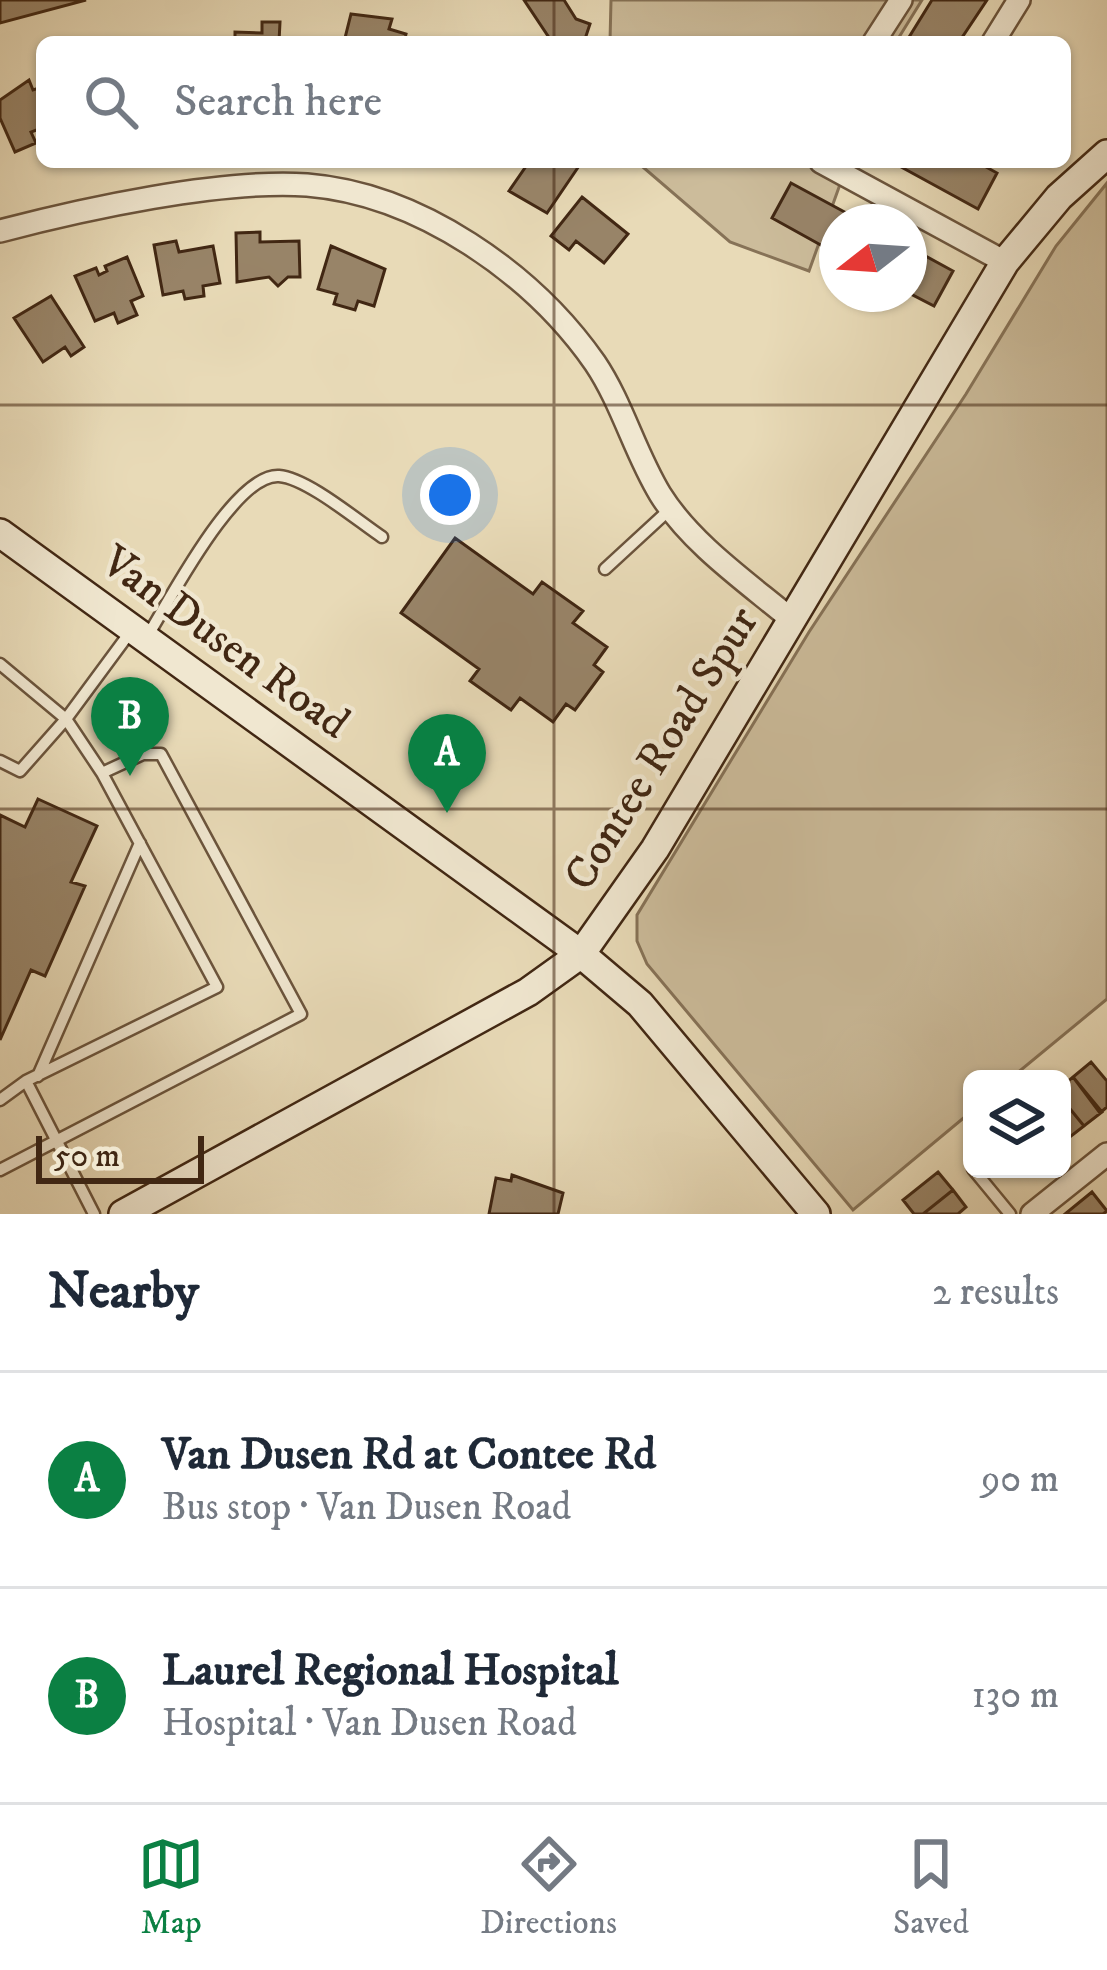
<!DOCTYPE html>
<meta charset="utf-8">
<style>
:root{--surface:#fff;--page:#f2f2f3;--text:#1f2937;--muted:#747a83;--line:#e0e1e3;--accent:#0b8043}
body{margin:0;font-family:"IM FELL DW Pica",serif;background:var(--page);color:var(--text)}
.controls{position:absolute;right:36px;bottom:36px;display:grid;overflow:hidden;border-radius:18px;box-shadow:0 3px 9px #0004}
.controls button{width:108px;height:108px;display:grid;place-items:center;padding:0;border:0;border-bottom:3px solid var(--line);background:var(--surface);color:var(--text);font:60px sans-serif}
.compass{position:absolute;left:819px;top:204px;width:108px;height:108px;border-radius:50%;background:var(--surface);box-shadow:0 3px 9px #0004;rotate:253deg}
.scale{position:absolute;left:36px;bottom:30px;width:168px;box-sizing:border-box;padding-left:12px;border:6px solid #412713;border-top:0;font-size:33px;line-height:42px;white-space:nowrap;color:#412713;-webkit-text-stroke:9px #f0e7d0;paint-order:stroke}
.you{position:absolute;left:450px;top:495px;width:42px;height:42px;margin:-30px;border:9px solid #fff;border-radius:50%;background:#1a73e8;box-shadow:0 0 0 18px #1a73e833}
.badge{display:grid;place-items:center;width:78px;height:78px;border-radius:50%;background:var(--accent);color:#fff;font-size:39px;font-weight:700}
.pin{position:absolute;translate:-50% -99px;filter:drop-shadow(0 3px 6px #0008)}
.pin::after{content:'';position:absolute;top:63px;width:42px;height:36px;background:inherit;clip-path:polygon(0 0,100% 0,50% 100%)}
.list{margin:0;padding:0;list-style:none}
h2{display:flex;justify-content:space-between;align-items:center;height:156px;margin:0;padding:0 48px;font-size:51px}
h2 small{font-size:39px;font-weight:400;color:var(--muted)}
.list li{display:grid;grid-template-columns:78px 1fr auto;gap:36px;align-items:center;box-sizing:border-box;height:216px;padding:0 48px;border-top:3px solid var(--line)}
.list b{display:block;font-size:45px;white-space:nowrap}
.list p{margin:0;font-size:39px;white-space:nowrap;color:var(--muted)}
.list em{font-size:39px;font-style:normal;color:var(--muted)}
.icon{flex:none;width:66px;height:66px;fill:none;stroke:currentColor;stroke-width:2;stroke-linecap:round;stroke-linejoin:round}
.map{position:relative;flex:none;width:1107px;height:1214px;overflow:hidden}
.search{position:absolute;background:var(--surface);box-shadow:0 3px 9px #0004;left:36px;right:36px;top:36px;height:132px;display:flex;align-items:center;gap:30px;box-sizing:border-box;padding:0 42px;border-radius:18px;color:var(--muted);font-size:45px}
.sheet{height:588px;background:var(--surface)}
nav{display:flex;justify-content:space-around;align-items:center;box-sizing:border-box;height:168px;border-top:3px solid var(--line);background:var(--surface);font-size:33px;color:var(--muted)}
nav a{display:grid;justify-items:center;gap:6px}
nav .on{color:var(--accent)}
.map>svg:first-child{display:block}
.green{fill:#ccbc9b;stroke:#867257;stroke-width:3}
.building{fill:#988468;stroke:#412713;stroke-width:3}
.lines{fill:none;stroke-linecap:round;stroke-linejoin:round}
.lane-casing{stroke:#6b543c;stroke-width:15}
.street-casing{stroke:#6b543c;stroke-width:26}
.secondary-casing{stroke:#412713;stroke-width:32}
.lane{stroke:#f0e7d0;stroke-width:10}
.street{stroke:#f0e7d0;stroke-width:21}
.secondary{stroke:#f0e7d0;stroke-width:27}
.grid{fill:none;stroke:#412713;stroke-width:3;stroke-opacity:0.55}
.labels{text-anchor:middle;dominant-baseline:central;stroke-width:9;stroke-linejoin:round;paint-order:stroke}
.street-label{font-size:45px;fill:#412713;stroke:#f0e7d0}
</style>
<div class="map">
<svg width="1107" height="1214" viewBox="0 0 1107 1214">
<rect width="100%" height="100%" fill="#e8dab7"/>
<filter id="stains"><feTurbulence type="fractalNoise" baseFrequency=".00167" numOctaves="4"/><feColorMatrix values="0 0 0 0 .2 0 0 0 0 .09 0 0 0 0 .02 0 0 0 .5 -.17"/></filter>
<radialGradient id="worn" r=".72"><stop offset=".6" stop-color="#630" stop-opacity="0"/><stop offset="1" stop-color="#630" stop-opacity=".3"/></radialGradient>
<path class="green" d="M611,0H922L896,42H610Z
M637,162H848L809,271L730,242Z
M1107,183V999L1010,1079H972V1111L853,1210L647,964L637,941V915L809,632L966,394L1056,246Z"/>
<path class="building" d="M0,0H86L0,23Z
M524,0H564L576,19L590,24L584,42H552Z
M932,0H987L959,42H906Z
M351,14L392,19L389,29L406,34L404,42H344Z
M262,22H280L279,42H235V32L262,33Z
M29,80L33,90L42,87V128L31,132L36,143L15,152L0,118V100Z
M529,162L581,163L547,213L509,191Z
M892,162H977L997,173L978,209Z
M791,183L863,222H837V254L772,218Z
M582,197L628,234L604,263L576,241L569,250L551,236Z
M260,232V242L299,241L300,277H288L278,286L269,277L237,282L236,233Z
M176,241L179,252L213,246L220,283L203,286L204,296L185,299L183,291L163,295L154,245Z
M331,246L385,269L374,306L358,301L355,310L334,304L337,294L318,289Z
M909,247L953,271L934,306L909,293Z
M127,257L143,296L131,301L137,315L118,323L114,313L95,321L75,276L96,268L99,275L107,271L105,266Z
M51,296L84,347L71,356L65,347L43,362L14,318Z
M455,538L533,594L542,582L583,611L573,623L607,647L594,665L603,672L575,710L566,704L553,722L520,698L511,710L470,681L479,669L401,613Z
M38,799L97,826L71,882L85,886L45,976L31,970L0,1040V815L25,827Z
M1091,1062L1107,1081V1107L1100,1113L1073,1077Z
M1073,1077L1102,1112L1084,1126L1062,1099V1086Z
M1062,1099L1084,1126L1066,1140L1062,1135Z
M938,1172L953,1190L923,1214H914L903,1200Z
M512,1175L563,1193L558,1214H489L496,1178L511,1181Z
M953,1190L966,1207L958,1214H923Z
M1092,1192L1107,1211L1103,1214H1065Z"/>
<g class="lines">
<g class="lane-casing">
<path id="lane" d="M605,569L669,510
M148,635C170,600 235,473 279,476C307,478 358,521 382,537
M0,664L66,719L20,771L0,761
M102,773L66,719L131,631
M38,1076L140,843
M26,1081L94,1214
M0,1100L26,1081L217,987L102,773L143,754H161L301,1014L0,1170
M973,1169L1010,1214"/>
</g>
<g class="street-casing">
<path id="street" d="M874,42L901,0
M993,42L1019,0
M821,162L1005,262
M0,231C84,209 221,179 307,185C419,194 532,273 595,363C622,403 635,453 660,494C691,544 748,583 792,620
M1032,1214L1107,1154"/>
</g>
<g class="secondary-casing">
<path id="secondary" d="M0,533L581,954L640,1004L816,1214
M123,1214L528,992L581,954L655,849L1005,262L1059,197L1107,154"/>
</g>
<use href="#lane" class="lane"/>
<use href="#street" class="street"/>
<use href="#secondary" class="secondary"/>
</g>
<path class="grid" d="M554,0V42M554,162V1214M0,405H1107M0,809H1107"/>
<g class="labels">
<g class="street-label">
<text transform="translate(225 643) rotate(36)">Van Dusen Road</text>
<text transform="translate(662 749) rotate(-58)">Contee Road Spur</text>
</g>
</g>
<rect width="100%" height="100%" filter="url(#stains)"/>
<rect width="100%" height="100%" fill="url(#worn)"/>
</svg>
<div class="controls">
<button><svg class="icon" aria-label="layers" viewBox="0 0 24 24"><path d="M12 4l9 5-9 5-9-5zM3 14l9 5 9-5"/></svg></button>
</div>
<svg class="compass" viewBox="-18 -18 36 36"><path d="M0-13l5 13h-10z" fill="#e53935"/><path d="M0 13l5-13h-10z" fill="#747a83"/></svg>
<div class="scale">50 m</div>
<div class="you"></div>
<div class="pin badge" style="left:447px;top:813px">A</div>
<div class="pin badge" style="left:130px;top:776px">B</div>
<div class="search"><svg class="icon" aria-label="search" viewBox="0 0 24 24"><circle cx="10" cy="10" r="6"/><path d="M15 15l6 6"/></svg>Search here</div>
</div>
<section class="sheet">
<h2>Nearby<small>2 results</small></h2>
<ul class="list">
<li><span class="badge">A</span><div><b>Van Dusen Rd at Contee Rd</b><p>Bus stop · Van Dusen Road</p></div><em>90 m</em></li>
<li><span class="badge">B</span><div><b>Laurel Regional Hospital</b><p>Hospital · Van Dusen Road</p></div><em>130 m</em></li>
</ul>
</section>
<nav>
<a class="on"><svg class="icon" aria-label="map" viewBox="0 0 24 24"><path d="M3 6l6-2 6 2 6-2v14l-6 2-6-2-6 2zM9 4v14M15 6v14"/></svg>Map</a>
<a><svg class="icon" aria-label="directions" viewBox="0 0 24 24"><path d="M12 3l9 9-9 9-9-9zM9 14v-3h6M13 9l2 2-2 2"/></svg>Directions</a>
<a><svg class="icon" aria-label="saved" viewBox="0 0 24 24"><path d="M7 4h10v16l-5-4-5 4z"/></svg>Saved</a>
</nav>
